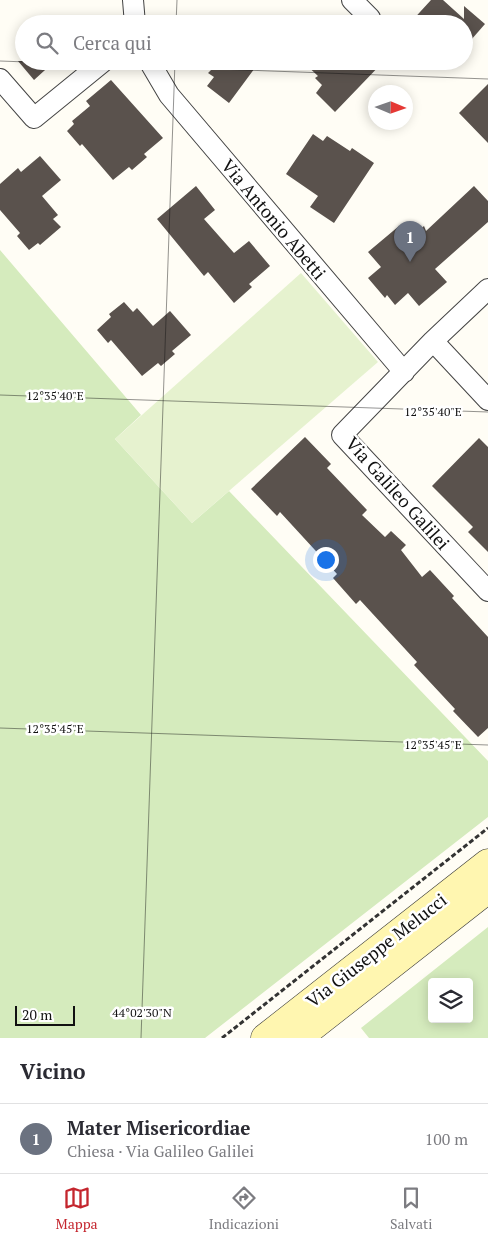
<!DOCTYPE html>
<html lang="it">
<meta charset="utf-8">
<style>
:root{--surface:#fff;--page:#f2f2f3;--text:#2b2b33;--muted:#7c7c81;--line:#e1e1e2;--accent:#c4262e}
body{margin:0;font-family:"PT Serif",serif;background:var(--page);color:var(--text)}
.controls{position:absolute;right:15px;bottom:15px;display:grid;overflow:hidden;border-radius:5px;box-shadow:0 2px 12px #0003}
.controls button{width:45px;height:45px;display:grid;place-items:center;padding:0;border:0;border-bottom:1px solid var(--line);background:var(--surface);color:var(--text);font:25px sans-serif}
.compass{position:absolute;left:368px;top:85px;width:45px;height:45px;border-radius:50%;background:var(--surface);box-shadow:0 2px 12px #0003;rotate:92deg}
.scale{position:absolute;left:15px;bottom:12px;width:60px;box-sizing:border-box;padding-left:5px;border:2px solid #111;border-top:0;font-size:14px;line-height:18px;white-space:nowrap;color:#111;-webkit-text-stroke:4px #fff;paint-order:stroke}
.you{position:absolute;left:325px;top:559px;width:18px;height:18px;margin:-12px;border:4px solid #fff;border-radius:50%;background:#1a73e8;box-shadow:0 0 0 8px #1a73e833}
.badge{display:grid;place-items:center;width:32px;height:32px;border-radius:50%;background:var(--accent);color:#fff;font-size:16px;font-weight:700}
.pin{position:absolute;translate:-50% -41px;filter:drop-shadow(0 1px 2px #0008)}
.pin::after{content:'';position:absolute;top:26px;width:18px;height:15px;background:inherit;clip-path:polygon(0 0,100% 0,50% 100%)}
.list{margin:0;padding:0;list-style:none}
h2{display:flex;justify-content:space-between;align-items:center;height:65px;margin:0;padding:0 20px;font-size:21px}
h2 small{font-size:16px;font-weight:400;color:var(--muted)}
.list li{display:grid;grid-template-columns:32px 1fr auto;gap:15px;align-items:center;box-sizing:border-box;height:70px;padding:0 20px;border-top:1px solid var(--line)}
.list b{display:block;font-size:19px;white-space:nowrap}
.list p{margin:0;font-size:16px;white-space:nowrap;color:var(--muted)}
.list em{font-size:16px;font-style:normal;color:var(--muted)}
.icon{flex:none;width:28px;height:28px;fill:none;stroke:currentColor;stroke-width:2;stroke-linecap:round;stroke-linejoin:round}
.map{position:relative;flex:none;width:488px;height:1038px;overflow:hidden}
.search{position:absolute;background:var(--surface);box-shadow:0 2px 12px #0003;left:15px;right:15px;top:15px;height:55px;display:flex;align-items:center;gap:12px;box-sizing:border-box;padding:0 18px;border-radius:28px;color:var(--muted);font-size:19px}
.sheet{height:135px;background:var(--surface)}
nav{display:flex;justify-content:space-around;align-items:center;box-sizing:border-box;height:70px;border-top:1px solid var(--line);background:var(--surface);font-size:14px;color:var(--muted)}
nav a{display:grid;justify-items:center;gap:2px}
nav .on{color:var(--accent)}
.map>svg:first-child{display:block}
.green{fill:#d5ebbd;fill-rule:evenodd}
.pitch{fill:#e6f2cf}
.building{fill:#5a524d}
.lines{fill:none;stroke-linecap:round;stroke-linejoin:round}
.street-casing{stroke:#444;stroke-width:22}
.secondary-casing{stroke:#333;stroke-width:29}
.path{stroke:#333;stroke-width:3;stroke-dasharray:5 2.5;stroke-linecap:butt}
.street{stroke:#fff;stroke-width:20}
.secondary{stroke:#fff6b0;stroke-width:28}
.ticks{fill:none;stroke:#111;stroke-width:1;stroke-opacity:0.45}
.labels{text-anchor:middle;dominant-baseline:central;stroke-width:5;stroke-linejoin:round;paint-order:stroke}
.street-label{font-size:18px;fill:#111;stroke:#fff}
.ticks-label{font-size:12px;text-anchor:middle;fill:#111;stroke:#fff;stroke-width:5;stroke-linejoin:round;paint-order:stroke}
</style>
<div class="map">
<svg width="488" height="1038" viewBox="0 0 488 1038">
<rect width="100%" height="100%" fill="#fffdf5"/>
<path class="green" d="M0,250L141,415L115,439L192,523L229,491L488,761V817L205,1038H0Z
M488,927V1038H369L361,1028ZM432,982H469V1019H432Z"/>
<path class="pitch" d="M301,273L378,362L192,523L115,439Z"/>
<path class="building" d="M431,0H443L464,19V6L485,24L464,48V24H409Z
M18,61H55L34,80Z
M198,61H260L229,103L207,86L214,77L208,73L211,70Z
M302,61H384L335,112L316,93L322,85L315,78L318,76Z
M111,80L163,138L144,154L147,157L132,170L129,167L113,180L82,144L80,146L67,131L74,124L72,121L90,106L86,101Z
M488,84V143L459,113Z
M313,134L323,141L327,136L350,151L352,148L374,163L334,223L310,207L318,196L286,174Z
M40,156L61,180L42,196L58,215L53,219L61,227L40,245L38,243L29,250L17,236L20,233L0,210V184L18,168L21,172Z
M196,186L215,210L204,219L234,253L249,241L270,266L249,284L252,287L234,303L208,272L204,276L157,219Z
M474,186L488,201V222L435,269L447,282L419,306L408,293L395,305L387,295L385,298L368,278L381,267L368,252L399,226L409,239L424,226L426,231Z
M124,302L133,312L137,308L153,326L170,311L191,335L172,351L175,354L161,366L158,363L142,376L111,340L108,343L97,330L111,317L109,314Z
M305,437L331,464L327,468L367,510L362,515L385,537L391,531L406,545L401,550L422,577L430,570L454,596L452,598L488,637V728L478,737L453,711L455,709L414,665L417,662L360,600L356,604L333,578L337,574L280,512L277,516L251,489Z
M479,438L488,447V552L468,532L473,527L432,486Z"/>
<g class="lines">
<g class="street-casing">
<path id="street" d="M133,0L135,24
M352,0L370,18
M149,61L169,95L404,372
M0,79L34,118L104,61
M488,289L433,341L342,435L488,591
M433,341L488,400"/>
</g>
<g class="secondary-casing">
<path id="secondary" d="M265,1038L488,863
M298,1038L488,889"/>
</g>
<path class="path" d="M222,1038L488,828"/>
<use href="#street" class="street"/>
<use href="#secondary" class="secondary"/>
</g>
<path class="ticks" d="M176,24L177,0M0,61L488,79M0,395L488,412M0,728L488,745M141,1038L175,61"/>
<g class="labels">
<g class="street-label">
<text transform="translate(274 219) rotate(50)">Via Antonio Abetti</text>
<text transform="translate(398 493) rotate(48)">Via Galileo Galilei</text>
<text transform="translate(376 950) rotate(-38)">Via Giuseppe Melucci</text>
</g>
</g>
<g class="ticks-label">
<text x="55" y="400">12°35'40"E</text>
<text x="433" y="416">12°35'40"E</text>
<text x="55" y="733">12°35'45"E</text>
<text x="433" y="749">12°35'45"E</text>
<text x="142" y="1017">44°02'30"N</text>
</g>
</svg>
<div class="controls">
<button><svg class="icon" aria-label="layers" viewBox="0 0 24 24"><path d="M12 4l9 5-9 5-9-5zM3 14l9 5 9-5"/></svg></button>
</div>
<svg class="compass" viewBox="-18 -18 36 36"><path d="M0-13l5 13h-10z" fill="#e53935"/><path d="M0 13l5-13h-10z" fill="#7c7c81"/></svg>
<div class="scale">20 m</div>
<div class="you"></div>
<div class="pin badge" style="left:410px;top:262px;background:#6b7280">1</div>
<div class="search"><svg class="icon" aria-label="search" viewBox="0 0 24 24"><circle cx="10" cy="10" r="6"/><path d="M15 15l6 6"/></svg>Cerca qui</div>
</div>
<section class="sheet">
<h2>Vicino<small></small></h2>
<ul class="list">
<li><span class="badge" style="background:#6b7280">1</span><div><b>Mater Misericordiae</b><p>Chiesa · Via Galileo Galilei</p></div><em>100 m</em></li>
</ul>
</section>
<nav>
<a class="on"><svg class="icon" aria-label="map" viewBox="0 0 24 24"><path d="M3 6l6-2 6 2 6-2v14l-6 2-6-2-6 2zM9 4v14M15 6v14"/></svg>Mappa</a>
<a><svg class="icon" aria-label="directions" viewBox="0 0 24 24"><path d="M12 3l9 9-9 9-9-9zM9 14v-3h6M13 9l2 2-2 2"/></svg>Indicazioni</a>
<a><svg class="icon" aria-label="saved" viewBox="0 0 24 24"><path d="M7 4h10v16l-5-4-5 4z"/></svg>Salvati</a>
</nav>
